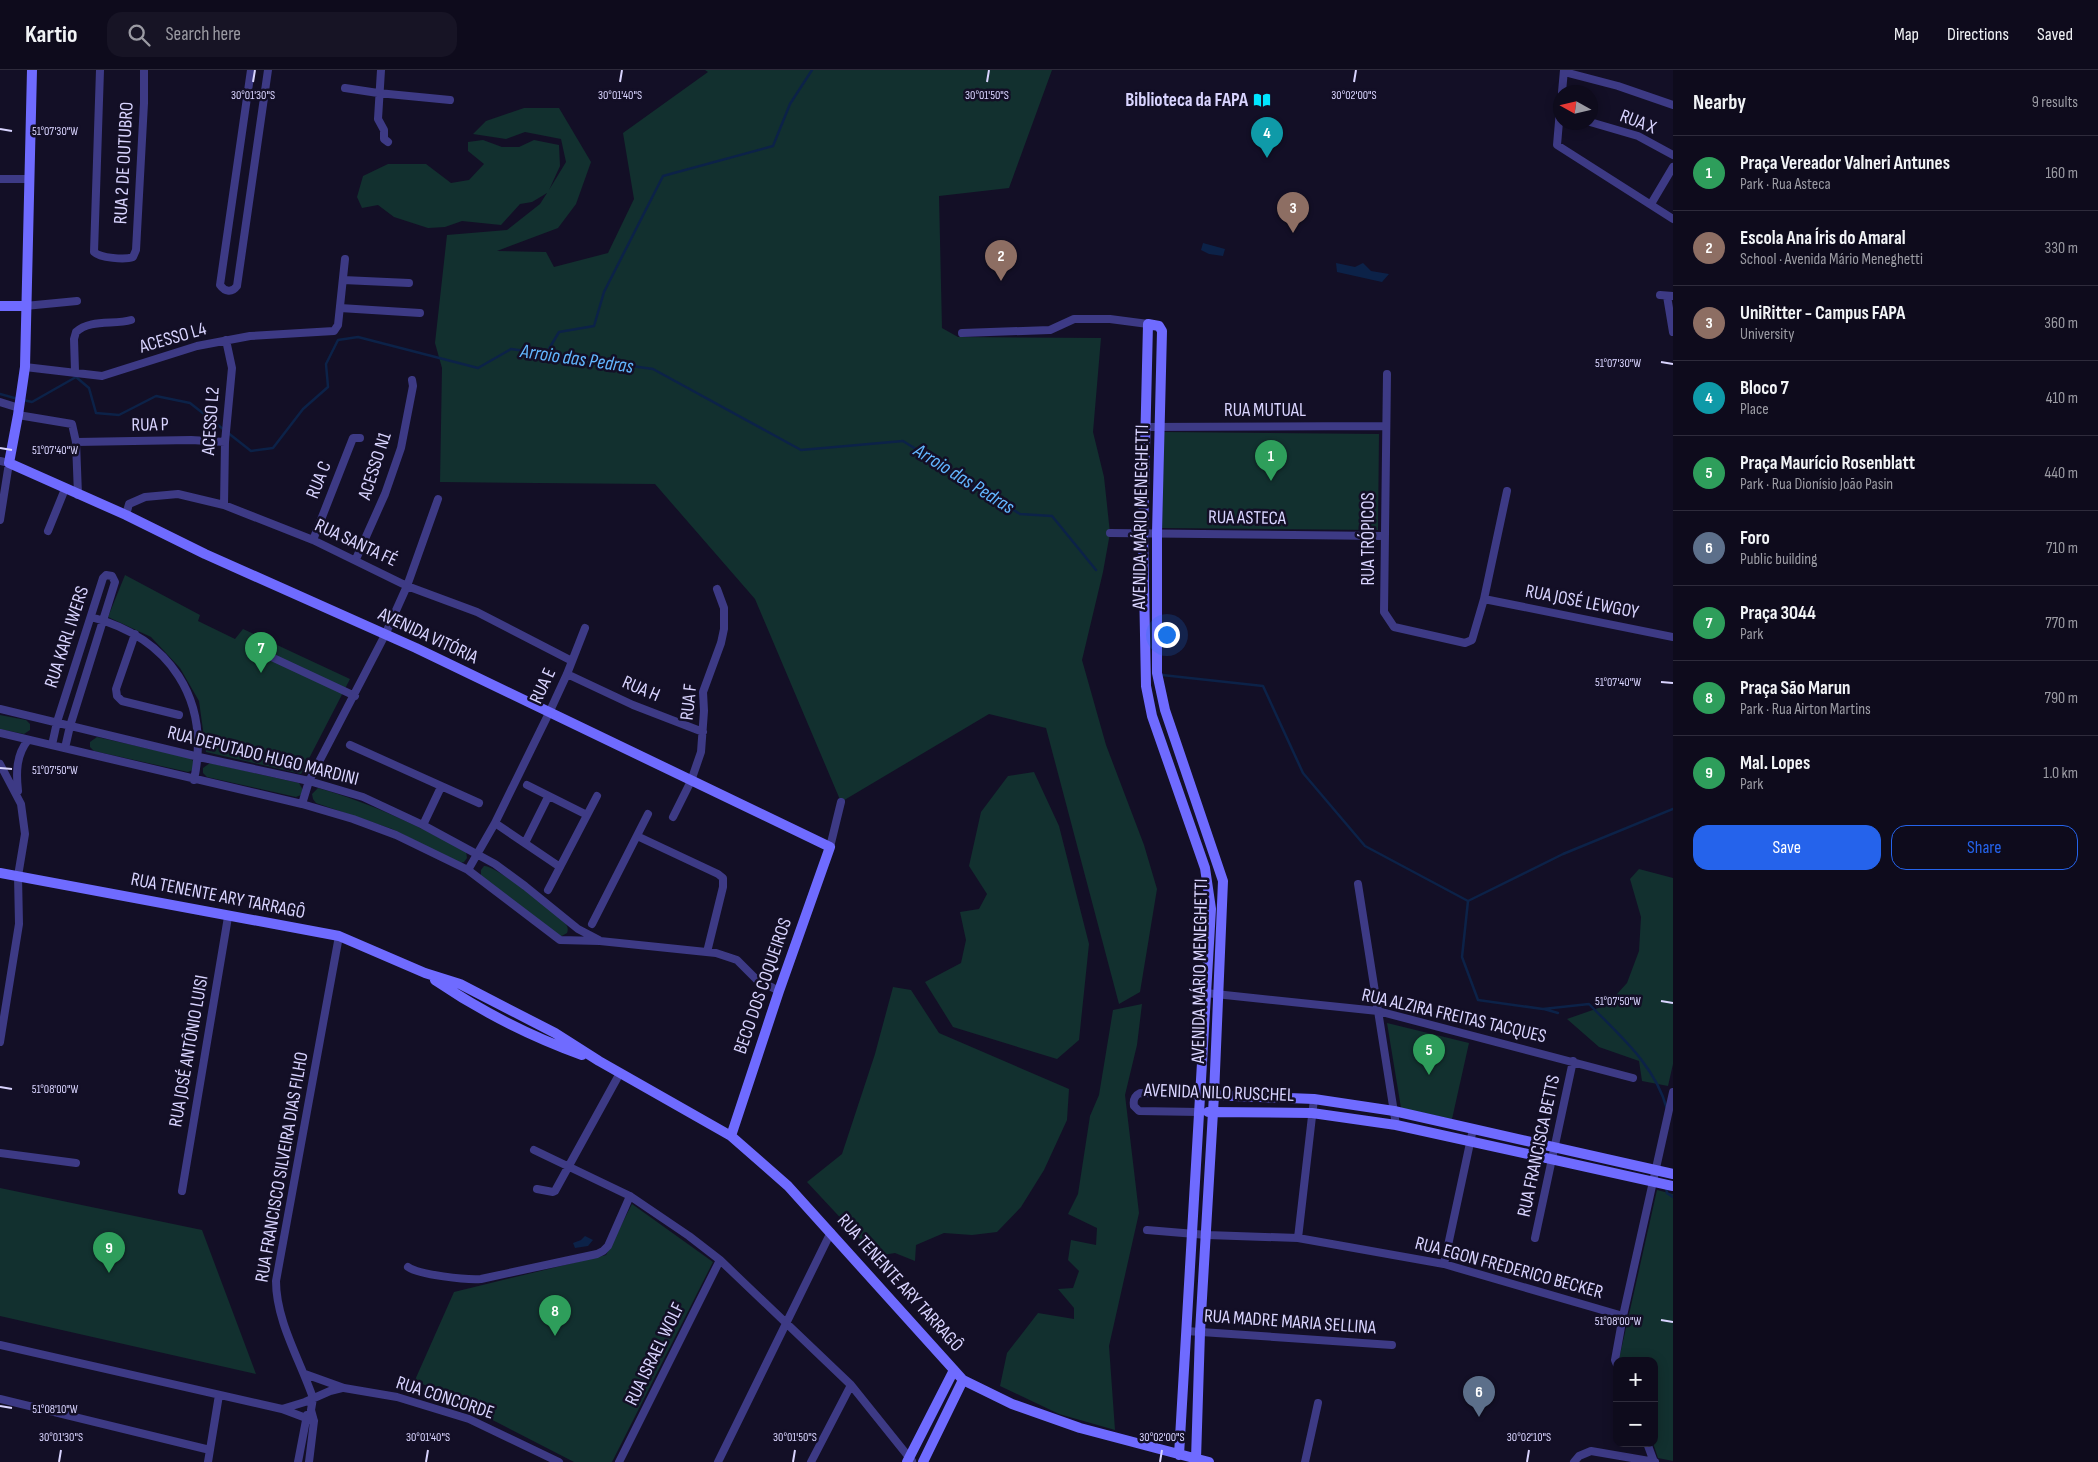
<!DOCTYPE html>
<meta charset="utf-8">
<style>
:root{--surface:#0e0b1c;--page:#171425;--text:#f1f3f6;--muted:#9b9ba3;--line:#2e2b3b;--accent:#2563eb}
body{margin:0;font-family:"Sofia Sans Condensed",sans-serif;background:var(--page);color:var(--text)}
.controls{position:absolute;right:15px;bottom:15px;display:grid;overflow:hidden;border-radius:10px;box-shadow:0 2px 12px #0003}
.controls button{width:45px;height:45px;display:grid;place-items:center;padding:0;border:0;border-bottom:1px solid var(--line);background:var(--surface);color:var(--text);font:25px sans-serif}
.compass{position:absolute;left:1553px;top:15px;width:45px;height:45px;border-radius:50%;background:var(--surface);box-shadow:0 2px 12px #0003;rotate:278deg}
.you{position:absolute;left:1166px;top:564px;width:18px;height:18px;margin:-12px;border:4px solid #fff;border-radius:50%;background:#1a73e8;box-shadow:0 0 0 8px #1a73e833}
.badge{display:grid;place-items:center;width:32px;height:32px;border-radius:50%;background:var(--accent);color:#fff;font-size:16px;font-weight:700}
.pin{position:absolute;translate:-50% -41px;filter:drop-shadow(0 1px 2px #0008)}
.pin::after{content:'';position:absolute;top:26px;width:18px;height:15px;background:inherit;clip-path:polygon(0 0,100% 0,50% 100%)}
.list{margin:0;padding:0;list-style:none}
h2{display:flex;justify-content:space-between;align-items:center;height:65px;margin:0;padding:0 20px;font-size:21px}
h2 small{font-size:16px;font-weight:400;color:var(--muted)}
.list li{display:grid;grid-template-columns:32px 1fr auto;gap:15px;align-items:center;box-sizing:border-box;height:75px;padding:0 20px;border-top:1px solid var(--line)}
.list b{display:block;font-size:19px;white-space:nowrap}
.list p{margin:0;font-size:16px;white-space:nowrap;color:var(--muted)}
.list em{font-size:16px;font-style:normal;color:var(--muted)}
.actions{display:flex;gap:10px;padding:15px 20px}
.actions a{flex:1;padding:11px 0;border:1px solid var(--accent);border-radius:15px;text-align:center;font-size:18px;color:var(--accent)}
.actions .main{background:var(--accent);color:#fff}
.icon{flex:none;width:28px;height:28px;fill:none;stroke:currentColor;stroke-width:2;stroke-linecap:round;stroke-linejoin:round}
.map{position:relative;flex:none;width:1673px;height:1392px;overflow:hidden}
header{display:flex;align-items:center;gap:30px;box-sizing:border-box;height:70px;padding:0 25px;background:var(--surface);border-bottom:1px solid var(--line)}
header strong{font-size:24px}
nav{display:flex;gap:28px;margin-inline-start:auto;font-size:18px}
.search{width:350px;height:45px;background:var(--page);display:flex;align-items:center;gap:12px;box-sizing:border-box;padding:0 18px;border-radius:15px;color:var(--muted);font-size:19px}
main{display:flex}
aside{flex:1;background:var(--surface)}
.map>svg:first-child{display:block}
.green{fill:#12302f}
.water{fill:#0c2248}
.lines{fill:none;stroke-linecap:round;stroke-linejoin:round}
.stream{stroke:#0c2248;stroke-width:2.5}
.street{stroke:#3d3a85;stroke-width:8}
.secondary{stroke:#6f6bff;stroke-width:10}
.ticks{fill:none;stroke:#d9d4ff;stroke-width:2}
.labels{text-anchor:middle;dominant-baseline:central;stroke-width:5;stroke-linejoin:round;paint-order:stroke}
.poi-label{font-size:19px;font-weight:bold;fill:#d9d4ff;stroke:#130f26;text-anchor:end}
.street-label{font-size:19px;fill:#d9d4ff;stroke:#130f26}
.water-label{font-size:20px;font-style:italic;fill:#62b6ff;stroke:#130f26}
.ticks-label{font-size:12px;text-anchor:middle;fill:#d9d4ff;stroke:#130f26;stroke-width:5;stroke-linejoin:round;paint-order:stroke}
</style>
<header>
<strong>Kartio</strong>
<div class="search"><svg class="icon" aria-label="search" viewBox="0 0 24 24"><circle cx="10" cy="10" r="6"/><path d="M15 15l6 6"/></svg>Search here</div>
<nav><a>Map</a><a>Directions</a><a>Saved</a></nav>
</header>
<main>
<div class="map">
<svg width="1673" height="1392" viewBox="0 0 1673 1392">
<rect width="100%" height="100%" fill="#130f26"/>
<path class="green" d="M705,0H1052L1009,118L939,126L942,258L958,267L1101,268L1093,362L1104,407L1110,463L1103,502L1082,590L1106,675L1144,775L1157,819L1140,922L1119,934L1046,658L989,644L841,732L755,529L655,414L440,412L442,298L435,273L447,165L507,160L540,134L547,123L532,132L520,134L501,155L462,151L445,157L428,158L394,147L378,135L362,138L357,127L363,106L388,94H426L451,113L469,110L484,94L468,81V72L483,70L502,77H519L534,70L559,75L560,96L549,120L566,92L561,69L525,62L506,69L473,64L486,51L524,38H559L591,92L576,134L558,158L497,181L546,182L554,197L608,183L634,129L623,63L708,2Z
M1164,362L1379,364L1378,460L1162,458Z
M125,505L200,545L198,551L235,569L243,559L350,609L301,704L206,682L199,631L180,598L151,567L108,547Z
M0,645L26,650L30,654V660L24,664L0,659Z
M97,667L190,688L194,692L193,700L188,702L94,681L90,677V672Z
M210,693L299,713L303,720L301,725L296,727L207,707L203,703V698Z
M1034,702L1059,756L1089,874L1079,970L1057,989L953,957L925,912L961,893L966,870L960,842L979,839L987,824L969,796L981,742L1008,706Z
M318,718C374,734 415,755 466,781L467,788L464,792L460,793L392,759L316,733L313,729L312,724Z
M484,796C494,794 561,845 567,856C568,859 568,860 567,863L560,867L481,807V800Z
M1639,799L1673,808V994L1668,1016L1642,1011L1639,991L1599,977L1567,949L1607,935L1627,913L1639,881L1641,847L1630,809Z
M893,917L911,920L939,963L1069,1019L1067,1050L1044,1100L1021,1137L997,1162L972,1165L944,1163L916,1175L915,1191L895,1183L876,1186L807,1112L842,1084L875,984Z
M1142,934L1137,975L1125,1025L1139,1143L1109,1276L1115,1360L1059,1344L1000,1316L1007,1283L1038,1243L1074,1249V1238L1058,1219L1073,1218L1079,1201L1068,1190L1071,1170L1096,1175L1097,1158L1068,1144L1078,1124L1090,1046L1099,1025L1113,940Z
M1387,953L1469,973L1452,1049L1401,1038Z
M0,1118L202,1160L256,1304L0,1246Z
M1657,1120L1673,1124V1391L1658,1388L1653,1373H1654V1291H1620L1619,1289Z
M632,1134L713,1192L612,1392H574L415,1310L454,1222L606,1185Z"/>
<path class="water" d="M1203,173L1225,179L1223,186L1209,184L1201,180Z
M1336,193L1355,197L1363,193L1371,201L1389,204L1382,212L1337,202Z
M585,1166L593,1170L588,1176L575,1178L573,1173L581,1170Z"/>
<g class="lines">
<path class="stream" d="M546,284L559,262L594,256L604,222L663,106L773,76L790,34L812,0
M0,324L18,329
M23,330L32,332L76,307L89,318L96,343L119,345L156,326L190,333L251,381L273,378L303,339L328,317L326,294L338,270L358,267L478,298L511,279L653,299L801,380L903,371L1020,444L1052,446L1096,500
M1162,605L1263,616L1303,703L1365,776L1468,831
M1468,831L1462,887L1478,930L1543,939L1589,934C1619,965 1655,995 1667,1039
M1468,831L1563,784L1673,739
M1544,939L1558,943
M1666,1117L1667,1123L1673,1127"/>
<path class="street" d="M100,0L94,182C100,188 125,190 133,187L136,180L144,33V0
M251,0L220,215C225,222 232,223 237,216L268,0
M381,0L378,49L384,60V69L388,72
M1564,2L1618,16L1673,35
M345,18L378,23L450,30
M1562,22L1564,0
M1560,40L1557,75L1673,149
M1590,52L1638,66L1673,85
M0,109H28
M1651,134L1673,97
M343,210L409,213
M1660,225L1673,226
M1667,226L1673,262
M25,236L77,231
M340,238L420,243
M962,263L1050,260L1074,249H1110L1148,254
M25,297L102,306L197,276L250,266L334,261L338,255L345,189
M75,301L74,269L76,262C90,249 114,255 131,250
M1387,304L1384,542L1394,557L1465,573L1472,570L1484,529L1507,421
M0,332L19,338
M18,345L72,354L76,372L78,425
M1145,357L1386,356
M76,372L191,370L225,372
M0,391L9,393L0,450
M224,435L225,372L232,298L226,270
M126,445L129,434L145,427L178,424L224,435L313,470L407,516L477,542L572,591
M48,461L65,419
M1110,463L1384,466
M313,470L353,368H360
M356,489L385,424L401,378L413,316L412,310
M1484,529L1673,567
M91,547C170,568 211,629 194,710
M135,564L116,619L117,626L122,631L179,645
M265,584L355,626
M567,604L633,635L703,662
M0,639L199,687L309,711L363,727L423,755L495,794L525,816L578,859L599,870
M0,663L302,734L353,749L396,765L468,800L560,870L600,871L716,883L737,890L756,909L779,921
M52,675L57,652L103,508L106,505L112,506L115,512L70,656L65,678
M350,675L479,733
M0,694L21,734L25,764L18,806L19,854L0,972
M527,715L587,745
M18,721C16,703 16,685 28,670
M302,734L309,711L385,565L407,516L438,429
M673,747L691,711L701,682L704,641L703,622L721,573L724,559V538L717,519
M495,753L560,797
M423,755L441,717
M637,766L718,804L723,808V817L707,882
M525,773L548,727
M830,777L841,732
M468,800L495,753L549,643L567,604L585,558
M1358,814L1396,1055
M548,820L597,726
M592,854L648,744
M1206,923L1378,941L1633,1008
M1199,1042L1139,1041L1134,1036C1133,1030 1134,1026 1140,1023L1200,1025
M534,1080L630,1126L689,1166L720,1190L851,1315L912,1391
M0,1083L76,1093
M537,1119L553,1122L555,1121L620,1003
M182,1121L228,847
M1147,1160L1207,1165L1298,1168L1444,1194L1623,1246
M1298,1168L1314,1029
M1535,1168L1573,991
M1444,1194L1473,1059
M408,1197C420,1205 466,1210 481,1209L597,1184L603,1181L608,1176L630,1126
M1186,1261L1392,1275
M0,1275L282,1339L314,1351
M1617,1295L1615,1290L1623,1246L1673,1022
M305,1304L344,1318L397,1327L469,1349L559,1392
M0,1329L210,1380
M282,1339L305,1332L330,1321L342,1318
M1647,1373L1654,1392
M208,1392L219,1325
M298,1392L307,1345
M309,1392L314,1351L311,1340L313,1328C300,1290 276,1251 276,1211L339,866
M619,1392L720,1190
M718,1392L831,1162
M811,1392L851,1315
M1305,1392L1318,1333
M1574,1392L1579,1386L1591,1381L1655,1392"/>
<path class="secondary" d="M32,0L25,297L18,345L9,393L126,445L205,484L416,578L830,777L779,921L731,1066
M0,236H25
M0,803L339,866L425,903L460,914L555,963L599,991L731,1066L788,1116L963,1310L1012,1334L1080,1358L1209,1392
M435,910C479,940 532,967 582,985
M1209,1025L1314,1029L1394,1041L1673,1104
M1208,1042L1312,1043L1396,1055L1673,1116
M1179,1385L1211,839L1205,798L1152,646L1146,616L1143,463L1148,254L1159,256L1162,261L1157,463V603L1165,640L1223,811L1214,1025L1200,1262L1196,1389
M907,1392L954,1300
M923,1392L963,1310"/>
</g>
<path class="ticks" d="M253,12L255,0M620,12L622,0M987,12L989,0M1354,12L1356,0M0,59L12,61M1661,292L1673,294M0,378L12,380M1661,612L1673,613M0,698L12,699M1661,931L1673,933M0,1017L12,1019M1661,1250L1673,1252M0,1336L12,1338M59,1392L61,1380M426,1392L428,1380M793,1392L795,1380M1160,1392L1162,1380M1527,1392L1529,1380"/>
<defs>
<g id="library-bare" transform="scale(1.35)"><path d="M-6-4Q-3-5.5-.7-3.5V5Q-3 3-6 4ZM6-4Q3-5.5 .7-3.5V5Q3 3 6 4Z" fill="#00e5ff" stroke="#130f26" stroke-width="2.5" paint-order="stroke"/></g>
</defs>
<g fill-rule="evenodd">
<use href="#library-bare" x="1262" y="30"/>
</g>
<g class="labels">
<g class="poi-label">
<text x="1248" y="30">Biblioteca da FAPA</text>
</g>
<g class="street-label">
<text transform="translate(1638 52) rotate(21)">RUA X</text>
<text transform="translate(124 93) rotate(-87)">RUA 2 DE OUTUBRO</text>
<text transform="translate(173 268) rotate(-16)">ACESSO L4</text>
<text x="1265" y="340">RUA MUTUAL</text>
<text transform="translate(211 351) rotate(-86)">ACESSO L2</text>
<text transform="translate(150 355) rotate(-1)">RUA P</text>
<text transform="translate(375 396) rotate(-72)">ACESSO N1</text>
<text transform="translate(319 410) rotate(-68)">RUA C</text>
<text transform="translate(1141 447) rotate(-89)">AVENIDA MÁRIO MENEGHETTI</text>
<text transform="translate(1247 448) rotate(1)">RUA ASTECA</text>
<text transform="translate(1368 469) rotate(-90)">RUA TRÓPICOS</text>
<text transform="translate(356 473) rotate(25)">RUA SANTA FÉ</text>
<text transform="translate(1582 532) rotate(11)">RUA JOSÉ LEWGOY</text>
<text transform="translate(428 566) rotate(25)">AVENIDA VITÓRIA</text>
<text transform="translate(67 567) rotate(-72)">RUA KARL IWERS</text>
<text transform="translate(543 616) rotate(-65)">RUA E</text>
<text transform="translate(641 619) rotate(23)">RUA H</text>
<text transform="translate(689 632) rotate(-84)">RUA F</text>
<text transform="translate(263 686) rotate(14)">RUA DEPUTADO HUGO MARDINI</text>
<text transform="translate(218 826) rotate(11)">RUA TENENTE ARY TARRAGÔ</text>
<text transform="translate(1200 901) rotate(-89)">AVENIDA MÁRIO MENEGHETTI</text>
<text transform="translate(763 916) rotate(-71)">BECO DOS COQUEIROS</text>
<text transform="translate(1454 946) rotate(13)">RUA ALZIRA FREITAS TACQUES</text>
<text transform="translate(189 981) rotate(-80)">RUA JOSÉ ANTÔNIO LUISI</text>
<text transform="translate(1219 1023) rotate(2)">AVENIDA NILO RUSCHEL</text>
<text transform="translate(1539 1076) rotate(-78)">RUA FRANCISCA BETTS</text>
<text transform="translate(282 1097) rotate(-80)">RUA FRANCISCO SILVEIRA DIAS FILHO</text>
<text transform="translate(1509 1198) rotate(15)">RUA EGON FREDERICO BECKER</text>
<text transform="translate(900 1213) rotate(48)">RUA TENENTE ARY TARRAGÔ</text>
<text transform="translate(1290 1252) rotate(4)">RUA MADRE MARIA SELLINA</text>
<text transform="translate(655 1284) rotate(-64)">RUA ISRAEL WOLF</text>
<text transform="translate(445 1328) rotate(18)">RUA CONCORDE</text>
</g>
<g class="water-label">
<text transform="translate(577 289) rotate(8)">Arroio das Pedras</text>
<text transform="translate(964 409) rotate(32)">Arroio das Pedras</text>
</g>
</g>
<g class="ticks-label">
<text x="253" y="29">30°01'30"S</text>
<text x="620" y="29">30°01'40"S</text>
<text x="987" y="29">30°01'50"S</text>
<text x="1354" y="29">30°02'00"S</text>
<text x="55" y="65">51°07'30"W</text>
<text x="1618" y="297">51°07'30"W</text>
<text x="55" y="384">51°07'40"W</text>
<text x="1618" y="616">51°07'40"W</text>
<text x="55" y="704">51°07'50"W</text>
<text x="1618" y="935">51°07'50"W</text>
<text x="55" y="1023">51°08'00"W</text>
<text x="1618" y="1255">51°08'00"W</text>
<text x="55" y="1343">51°08'10"W</text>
<text x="61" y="1371">30°01'30"S</text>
<text x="428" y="1371">30°01'40"S</text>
<text x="795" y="1371">30°01'50"S</text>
<text x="1162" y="1371">30°02'00"S</text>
<text x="1529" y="1371">30°02'10"S</text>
</g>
</svg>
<div class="controls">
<button>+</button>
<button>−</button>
</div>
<svg class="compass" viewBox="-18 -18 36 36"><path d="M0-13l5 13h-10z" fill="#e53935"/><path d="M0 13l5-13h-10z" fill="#9b9ba3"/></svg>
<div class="you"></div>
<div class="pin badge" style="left:1271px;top:411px;background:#2e9e5b">1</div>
<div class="pin badge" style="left:1001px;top:211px;background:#8d6e63">2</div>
<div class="pin badge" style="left:1293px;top:163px;background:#8d6e63">3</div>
<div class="pin badge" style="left:1267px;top:88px;background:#0f9aa8">4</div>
<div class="pin badge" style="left:1429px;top:1005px;background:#2e9e5b">5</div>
<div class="pin badge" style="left:1479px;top:1347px;background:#5c6f8a">6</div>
<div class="pin badge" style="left:261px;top:603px;background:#2e9e5b">7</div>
<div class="pin badge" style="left:555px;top:1266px;background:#2e9e5b">8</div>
<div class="pin badge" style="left:109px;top:1203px;background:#2e9e5b">9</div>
</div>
<aside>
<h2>Nearby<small>9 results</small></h2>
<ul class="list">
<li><span class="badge" style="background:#2e9e5b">1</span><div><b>Praça Vereador Valneri Antunes</b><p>Park · Rua Asteca</p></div><em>160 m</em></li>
<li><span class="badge" style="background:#8d6e63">2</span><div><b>Escola Ana Íris do Amaral</b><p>School · Avenida Mário Meneghetti</p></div><em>330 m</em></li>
<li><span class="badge" style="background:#8d6e63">3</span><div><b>UniRitter - Campus FAPA</b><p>University</p></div><em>360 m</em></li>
<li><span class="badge" style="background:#0f9aa8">4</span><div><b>Bloco 7</b><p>Place</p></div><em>410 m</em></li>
<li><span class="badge" style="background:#2e9e5b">5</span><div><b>Praça Maurício Rosenblatt</b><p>Park · Rua Dionísio João Pasin</p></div><em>440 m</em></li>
<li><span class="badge" style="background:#5c6f8a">6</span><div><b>Foro</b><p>Public building</p></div><em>710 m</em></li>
<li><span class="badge" style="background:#2e9e5b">7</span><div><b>Praça 3044</b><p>Park</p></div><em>770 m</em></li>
<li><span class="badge" style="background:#2e9e5b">8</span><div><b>Praça São Marun</b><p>Park · Rua Airton Martins</p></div><em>790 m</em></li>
<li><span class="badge" style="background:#2e9e5b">9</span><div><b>Mal. Lopes</b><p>Park</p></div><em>1.0 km</em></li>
</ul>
<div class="actions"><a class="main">Save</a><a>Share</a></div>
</aside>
</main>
